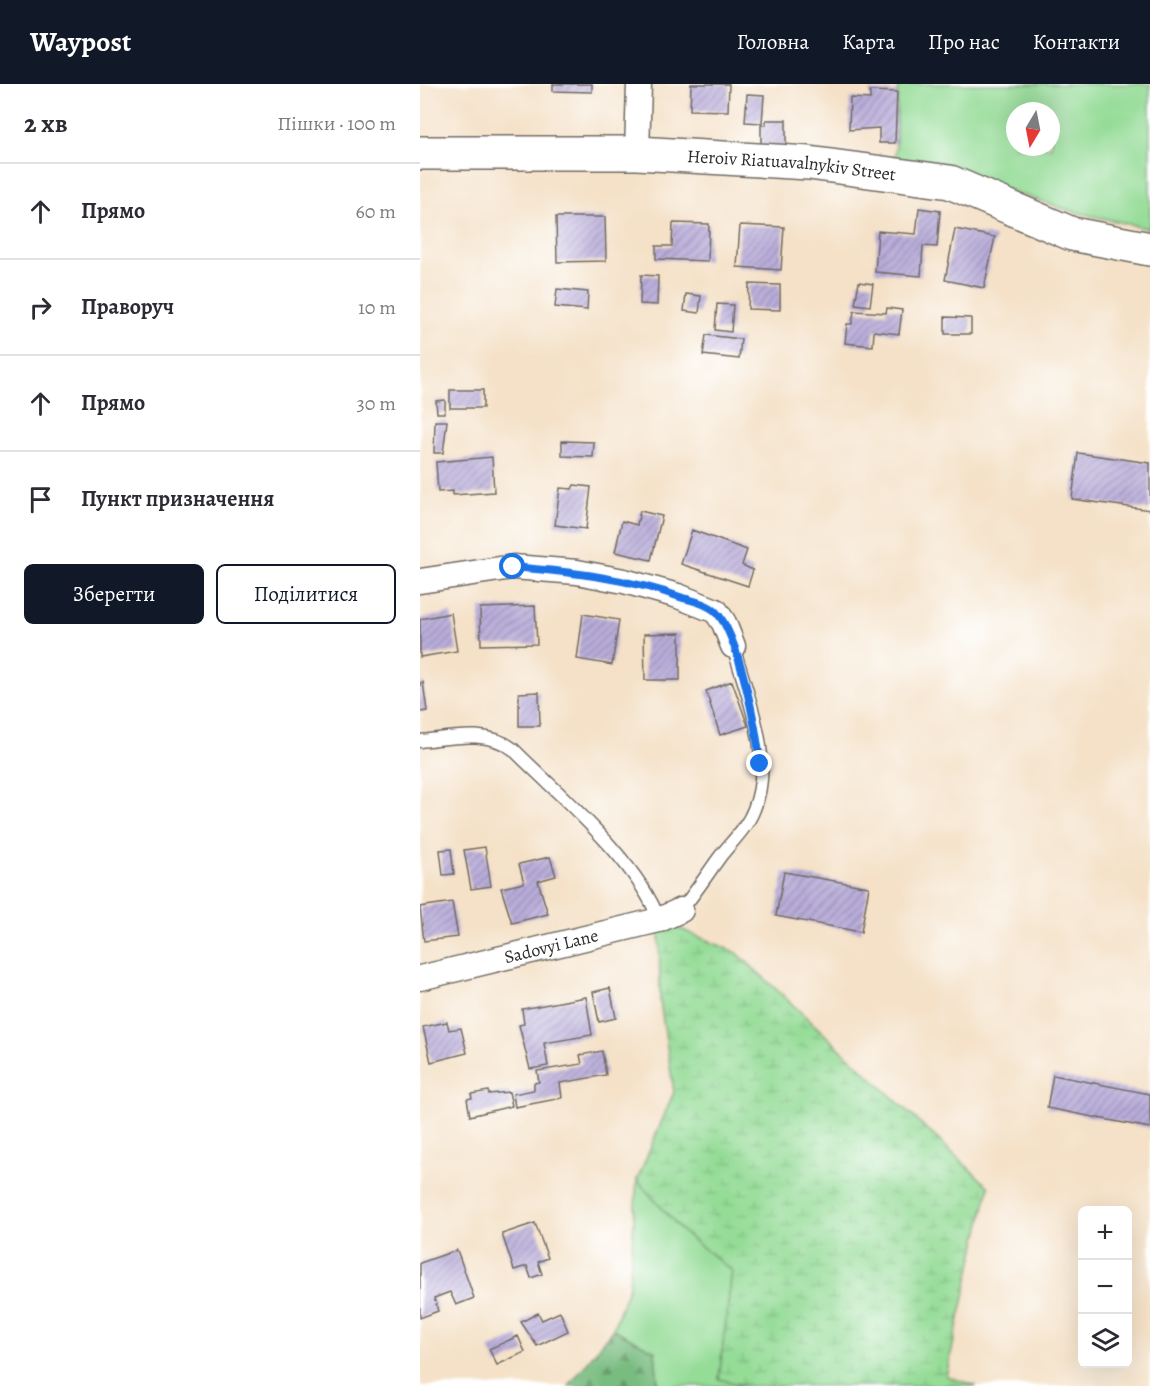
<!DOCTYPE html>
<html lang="uk">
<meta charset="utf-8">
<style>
:root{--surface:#fff;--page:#f7f7f7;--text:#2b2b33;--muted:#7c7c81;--line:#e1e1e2;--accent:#111827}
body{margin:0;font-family:Alegreya,serif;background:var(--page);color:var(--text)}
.controls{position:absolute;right:18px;bottom:18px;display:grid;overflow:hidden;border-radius:9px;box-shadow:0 6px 24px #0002}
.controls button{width:54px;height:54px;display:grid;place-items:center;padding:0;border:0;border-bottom:2px solid var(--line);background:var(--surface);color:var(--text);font:30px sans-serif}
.compass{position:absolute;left:586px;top:18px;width:54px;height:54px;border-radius:50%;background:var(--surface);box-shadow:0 6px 24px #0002;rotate:190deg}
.stop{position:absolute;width:18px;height:18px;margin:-14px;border:4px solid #1a73e8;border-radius:50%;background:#fff}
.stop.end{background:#1a73e8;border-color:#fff;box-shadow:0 2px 6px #0008}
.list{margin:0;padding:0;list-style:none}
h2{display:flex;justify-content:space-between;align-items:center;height:78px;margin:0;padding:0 24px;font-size:26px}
h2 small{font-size:20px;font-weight:400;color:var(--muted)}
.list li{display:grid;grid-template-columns:39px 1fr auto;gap:18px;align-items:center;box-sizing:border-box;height:96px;padding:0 24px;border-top:2px solid var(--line)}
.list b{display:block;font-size:22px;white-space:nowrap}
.list em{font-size:20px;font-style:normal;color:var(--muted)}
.actions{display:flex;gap:12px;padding:18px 24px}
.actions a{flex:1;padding:14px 0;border:2px solid var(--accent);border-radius:9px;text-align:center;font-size:21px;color:var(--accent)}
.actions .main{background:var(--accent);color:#fff}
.icon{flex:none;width:33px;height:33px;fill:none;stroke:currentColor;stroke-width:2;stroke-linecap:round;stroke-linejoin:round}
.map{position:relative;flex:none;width:730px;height:1302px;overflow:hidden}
header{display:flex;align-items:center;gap:36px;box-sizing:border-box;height:84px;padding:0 30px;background:var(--accent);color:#fff}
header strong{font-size:28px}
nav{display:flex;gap:33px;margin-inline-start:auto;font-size:21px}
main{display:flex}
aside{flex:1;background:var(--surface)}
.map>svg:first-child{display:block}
.grass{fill:#95dc97;stroke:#608461;stroke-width:1.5;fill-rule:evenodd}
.forest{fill:url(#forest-firs);stroke:#527456;stroke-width:1.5}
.wetland{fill:url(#wetland-marsh);stroke:#608461;stroke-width:1.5}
.building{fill:url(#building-hatch)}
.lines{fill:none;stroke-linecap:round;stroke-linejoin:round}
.lane-casing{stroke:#716b62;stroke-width:15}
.street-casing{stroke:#716b62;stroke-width:27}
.secondary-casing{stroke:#716b62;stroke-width:36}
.lane{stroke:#fff;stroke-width:12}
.street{stroke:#fff;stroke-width:24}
.secondary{stroke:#fff;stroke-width:33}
.route{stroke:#1a73e8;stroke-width:8}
.labels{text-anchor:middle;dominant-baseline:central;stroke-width:6;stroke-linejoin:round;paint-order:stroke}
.street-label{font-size:18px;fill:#2b2b2b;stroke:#fff}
</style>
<header>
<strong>Waypost</strong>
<nav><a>Головна</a><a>Карта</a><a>Про нас</a><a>Контакти</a></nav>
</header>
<main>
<aside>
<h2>2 хв<small>Пішки · 100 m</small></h2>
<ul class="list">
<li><svg class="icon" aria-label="ahead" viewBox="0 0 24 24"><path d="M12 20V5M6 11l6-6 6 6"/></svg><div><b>Прямо</b></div><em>60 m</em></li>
<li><svg class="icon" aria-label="right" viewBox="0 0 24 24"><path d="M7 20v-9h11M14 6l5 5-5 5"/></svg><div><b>Праворуч</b></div><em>10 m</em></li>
<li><svg class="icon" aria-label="ahead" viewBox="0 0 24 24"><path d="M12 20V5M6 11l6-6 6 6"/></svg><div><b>Прямо</b></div><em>30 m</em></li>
<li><svg class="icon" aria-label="arrive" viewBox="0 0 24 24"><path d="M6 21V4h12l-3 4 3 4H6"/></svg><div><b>Пункт призначення</b></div></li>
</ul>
<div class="actions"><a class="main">Зберегти</a><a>Поділитися</a></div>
</aside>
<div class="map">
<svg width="730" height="1302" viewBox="0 0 730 1302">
<defs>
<pattern id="forest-firs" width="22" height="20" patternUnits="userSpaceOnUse" patternTransform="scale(1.5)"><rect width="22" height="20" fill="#78bc80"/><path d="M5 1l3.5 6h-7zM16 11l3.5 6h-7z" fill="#639969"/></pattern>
<pattern id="wetland-marsh" width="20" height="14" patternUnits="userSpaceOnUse" patternTransform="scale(1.5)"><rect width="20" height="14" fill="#95dc97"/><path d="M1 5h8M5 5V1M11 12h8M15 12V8" fill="none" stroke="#81bd82"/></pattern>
<pattern id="building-hatch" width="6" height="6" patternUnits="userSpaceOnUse" patternTransform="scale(1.5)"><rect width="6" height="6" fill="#b9adda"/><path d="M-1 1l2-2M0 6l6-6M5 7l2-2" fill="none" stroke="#978db1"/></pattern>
</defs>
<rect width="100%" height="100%" fill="#fff"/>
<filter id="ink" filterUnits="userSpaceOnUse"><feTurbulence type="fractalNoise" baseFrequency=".0167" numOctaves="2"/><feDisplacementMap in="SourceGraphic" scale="12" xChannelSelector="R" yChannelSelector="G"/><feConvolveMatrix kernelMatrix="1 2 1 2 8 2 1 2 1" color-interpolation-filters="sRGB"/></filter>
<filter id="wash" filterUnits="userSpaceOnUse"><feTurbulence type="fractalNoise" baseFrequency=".008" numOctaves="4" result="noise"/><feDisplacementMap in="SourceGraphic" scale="24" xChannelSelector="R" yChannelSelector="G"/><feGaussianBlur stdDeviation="1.35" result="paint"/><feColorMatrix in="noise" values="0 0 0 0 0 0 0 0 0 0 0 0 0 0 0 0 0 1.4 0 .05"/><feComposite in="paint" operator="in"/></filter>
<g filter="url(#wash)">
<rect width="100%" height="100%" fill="#f4e1c7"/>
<path class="grass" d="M478,0H730V145L651,127L536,89L475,79ZM595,27H631V63H595Z
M217,1096L263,1148L312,1187L299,1295L326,1302H238L235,1267L193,1245L209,1202Z"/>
<path class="forest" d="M193,1245L235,1267L238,1302H149Z"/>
<path class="wetland" d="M239,836L317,869L569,1103L526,1292L556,1302H326L299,1295L312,1187L263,1148L217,1096L254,1008L240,917Z"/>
<g id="blocks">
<path class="building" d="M133,0H172V8L133,7Z
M271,0H309L308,27L270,26Z
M450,7L477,8L475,59H459V44L429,46L430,14L450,15Z
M327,10L344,11L342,39L325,38Z
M346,36H366V67H341V41H346Z
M499,124L520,127L517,163L503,162L501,192L455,188L458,147L496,150Z
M136,133H185L186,177L137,178Z
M253,139L289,140L288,177L236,175V162H252Z
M320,141L364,143L361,186L317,183Z
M535,145L575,153L564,204L525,196Z
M221,191L238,192L237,221L220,220Z
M439,198L453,200L450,222L435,220Z
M329,200L360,201V226L328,225Z
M137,205L168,208L167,226L135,223Z
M266,210L281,212L279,229L264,227Z
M297,220L313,221L311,248L295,246Z
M467,224L482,226L479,250L454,247L453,262L425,259L427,240H432L434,227L466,229Z
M525,233L551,234V250H525Z
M286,251L321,255L319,275L283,271Z
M30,306H63V324H30Z
M25,316V329H17L16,317Z
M15,337H27L23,369H14Z
M142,357L174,358L173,373L142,372Z
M658,369L730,379V426L652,415Z
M72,373L74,408L33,411V407L18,408L16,378Z
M154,401L171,403L166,445L135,441L140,404L152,405Z
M220,427L242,432L231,476L195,468L202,437L217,441Z
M272,446L327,466L322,481L333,486L328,502L261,480Z
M115,522L117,560L61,561L60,524Z
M31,529L37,567L0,573V535Z
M163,530L199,536L192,581L157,575Z
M260,549V596H225L224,550Z
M312,597L328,642L300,651L286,607Z
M3,598L7,627L0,628V599Z
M119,608L120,642H99V609Z
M65,763L71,802L51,805L44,766Z
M31,765L34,790L23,791L20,766Z
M130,773L136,792L118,797L128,830L92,839L81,804L104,799L99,780Z
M364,788L449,803L441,848L356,832Z
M32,818L38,853L4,857L0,823Z
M190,904L196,934L179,938L173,908Z
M166,913L172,951L124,959L128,982L110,985L99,941L104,940L102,925Z
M27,938L29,946L41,944L47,969L11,978L3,943Z
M182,967L186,991L140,999L142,1014L95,1023L93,1010L114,1006V999L119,998L117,987L162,980L160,971Z
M633,991L730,1010V1044L627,1024Z
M68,1007L69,1010L89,1008L92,1022L50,1032L47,1015L52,1014L51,1010Z
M115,1139L128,1174L118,1178L122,1190L111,1194L107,1182L94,1186L82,1150Z
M37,1166L54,1214L36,1221L30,1208L14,1214L18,1227L0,1234V1179Z
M140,1228L148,1247L117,1262L101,1238L118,1229L122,1236Z
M98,1252L105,1268L77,1281L69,1265Z"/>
</g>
</g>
<g filter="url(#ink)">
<use href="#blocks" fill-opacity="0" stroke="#716b62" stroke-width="1.5"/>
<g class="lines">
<g class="lane-casing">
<path id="lane" d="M0,657C32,654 66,645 93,665C138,710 218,777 239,836
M261,826C275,809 286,792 299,774C311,758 327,744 334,725C355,675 327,611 313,562"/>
</g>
<g class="street-casing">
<g id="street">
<path d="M217,69L219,0"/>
<path d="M0,497L93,483L157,488L204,497L258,512L296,527L304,539L313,562"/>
<path id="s1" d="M0,894L239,836L261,826"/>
</g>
</g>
<g class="secondary-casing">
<g id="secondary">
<path id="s2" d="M0,69H217L389,79L530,98L652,150L730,165"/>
</g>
</g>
<use href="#lane" class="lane"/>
<use href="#street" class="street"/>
<use href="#secondary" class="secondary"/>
</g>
</g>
<g class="lines" filter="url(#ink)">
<path class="route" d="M93,483C151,488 208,494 263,514C274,517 288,520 296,528C319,551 337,647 340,680"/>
</g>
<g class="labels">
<g class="street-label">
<text stroke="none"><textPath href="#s2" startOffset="372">Heroiv Riatuavalnykiv Street</textPath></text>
<text stroke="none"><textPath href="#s1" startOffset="135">Sadovyi Lane</textPath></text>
</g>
</g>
</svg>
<div class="controls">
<button>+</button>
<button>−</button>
<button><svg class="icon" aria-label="layers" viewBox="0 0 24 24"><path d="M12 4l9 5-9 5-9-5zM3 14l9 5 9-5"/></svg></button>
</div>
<svg class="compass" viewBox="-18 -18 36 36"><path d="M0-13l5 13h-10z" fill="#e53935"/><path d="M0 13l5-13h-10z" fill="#7c7c81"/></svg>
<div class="stop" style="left:93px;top:483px"></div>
<div class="stop end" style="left:340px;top:680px"></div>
</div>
</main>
